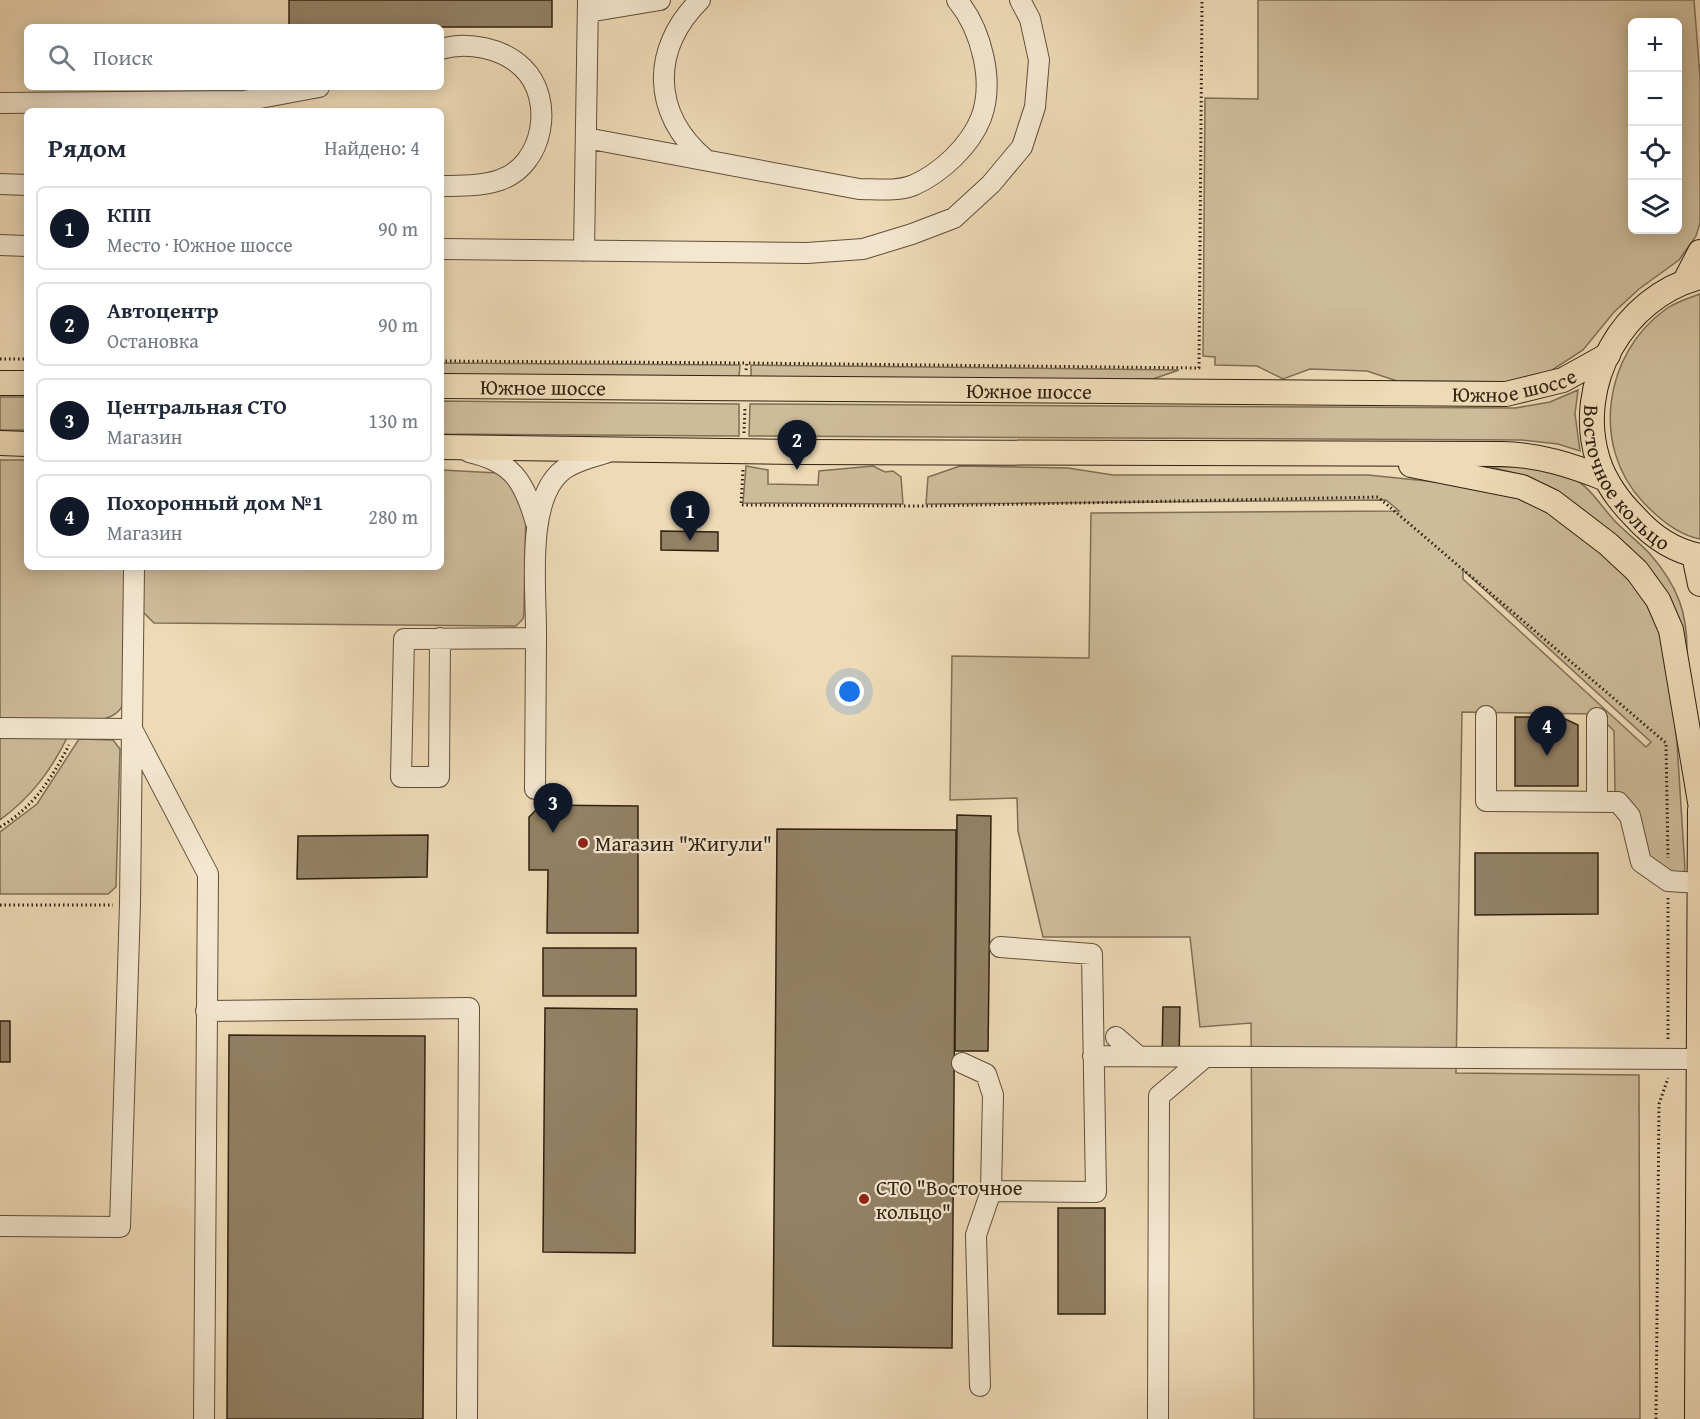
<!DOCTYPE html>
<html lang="ru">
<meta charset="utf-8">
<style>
:root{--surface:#fff;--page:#f2f2f3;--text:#1f2937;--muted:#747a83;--line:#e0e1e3;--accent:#111827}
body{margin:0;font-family:"Gentium Book Plus",serif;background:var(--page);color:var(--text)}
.controls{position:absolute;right:18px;top:18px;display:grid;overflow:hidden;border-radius:9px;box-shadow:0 3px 15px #0003}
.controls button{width:54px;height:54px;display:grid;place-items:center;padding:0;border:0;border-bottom:2px solid var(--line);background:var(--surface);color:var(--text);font:30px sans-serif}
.you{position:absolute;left:850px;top:692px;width:21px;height:21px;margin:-15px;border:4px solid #fff;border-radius:50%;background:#1a73e8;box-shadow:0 0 0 9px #1a73e833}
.badge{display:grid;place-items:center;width:39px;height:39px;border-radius:50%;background:var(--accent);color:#fff;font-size:20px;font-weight:700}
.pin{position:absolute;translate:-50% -50px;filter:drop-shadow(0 2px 3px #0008)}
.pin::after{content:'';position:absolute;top:32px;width:21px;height:18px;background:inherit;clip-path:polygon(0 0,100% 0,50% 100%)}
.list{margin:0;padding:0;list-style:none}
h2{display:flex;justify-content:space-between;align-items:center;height:78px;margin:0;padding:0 24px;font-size:26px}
h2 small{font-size:20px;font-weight:400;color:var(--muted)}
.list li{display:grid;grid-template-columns:39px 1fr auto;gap:18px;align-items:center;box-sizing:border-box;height:84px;margin:0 12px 12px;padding:0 12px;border:2px solid var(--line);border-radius:9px}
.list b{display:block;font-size:22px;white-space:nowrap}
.list p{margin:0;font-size:20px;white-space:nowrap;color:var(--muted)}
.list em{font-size:20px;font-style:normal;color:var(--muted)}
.icon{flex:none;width:33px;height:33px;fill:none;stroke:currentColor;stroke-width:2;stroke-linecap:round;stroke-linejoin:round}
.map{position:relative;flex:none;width:1700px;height:1419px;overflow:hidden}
.search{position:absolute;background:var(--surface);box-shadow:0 3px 15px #0003;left:24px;top:24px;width:420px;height:66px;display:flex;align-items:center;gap:15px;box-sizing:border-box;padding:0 21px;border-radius:9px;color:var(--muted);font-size:22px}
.panel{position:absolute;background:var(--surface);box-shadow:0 3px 15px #0003;left:24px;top:108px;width:420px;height:462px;border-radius:9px}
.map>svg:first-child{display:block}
.green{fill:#cebb9a;stroke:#7f6e55;stroke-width:1.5;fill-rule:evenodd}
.building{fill:#938166;stroke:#302110;stroke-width:1.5}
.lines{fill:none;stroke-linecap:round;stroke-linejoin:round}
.minor-casing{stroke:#604f3a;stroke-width:22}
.major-casing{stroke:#302110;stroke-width:26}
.path{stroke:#302110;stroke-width:3;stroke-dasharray:1.5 3;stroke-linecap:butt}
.minor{stroke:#f4e7d0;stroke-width:20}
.major{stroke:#eedab6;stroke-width:24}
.poi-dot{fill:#8f2418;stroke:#f4e7d0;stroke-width:2}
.labels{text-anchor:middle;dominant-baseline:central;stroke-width:4.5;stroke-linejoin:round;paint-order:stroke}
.street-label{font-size:21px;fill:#302110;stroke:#f4e7d0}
.poi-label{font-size:21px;fill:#302110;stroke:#f4e7d0;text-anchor:start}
</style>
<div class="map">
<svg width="1700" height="1419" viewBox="0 0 1700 1419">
<rect width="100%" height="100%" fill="#eedab6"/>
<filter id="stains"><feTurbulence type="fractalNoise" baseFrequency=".00333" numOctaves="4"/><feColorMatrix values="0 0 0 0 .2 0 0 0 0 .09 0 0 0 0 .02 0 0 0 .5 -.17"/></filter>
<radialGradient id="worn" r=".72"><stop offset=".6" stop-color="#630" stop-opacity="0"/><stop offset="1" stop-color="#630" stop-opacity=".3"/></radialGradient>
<path class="green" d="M1258,0H1694L1700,77V223L1696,236L1679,260L1639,289L1614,312L1583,350L1543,376L1521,382L1397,381L1367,371L1310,369L1283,379L1257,366L1215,365V357L1203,356L1205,98L1258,99ZM1632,22H1678V230H1632Z
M1700,294V539C1678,535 1658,518 1643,502C1590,446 1604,353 1666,309C1676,302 1689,298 1700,294Z
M441,363L740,365L739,377L441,375Z
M751,365L1179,370L1153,379L1102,380L751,377Z
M1578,390L1575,414L1580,451L1558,444L1522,440L749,436L750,404L1515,408L1550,402Z
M0,397H27V430H0Z
M441,401L739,404V436L441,434Z
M0,460H27V567H126L125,701C120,713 112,717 100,720L0,719Z
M746,466L768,470V484L818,485L819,471L873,466L885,472L893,471L901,477L903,504L743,503Z
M960,466L1068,468L1113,475H1368L1505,489L1550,507L1618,568L1637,588L1655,613L1667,647L1677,743L1685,869L1683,873L1674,875L1648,857L1615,790L1614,731L1597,714L1462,712L1456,1073L1639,1075L1640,1419H1254L1251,1023L1200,1027L1190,937H1043L1018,831L1017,798L950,800L952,656L1089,658L1091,513L1399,511L1386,500L926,504L928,477ZM1463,571H1464L1651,742L1646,747L1463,579Z
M1490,467C1514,466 1540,465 1563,473C1587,482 1597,501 1613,519C1625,532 1639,542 1650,554C1678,586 1688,614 1687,655L1681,628L1579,508L1552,488L1527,476Z
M441,470L498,473L509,477L526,504L524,613L523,619L516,626L154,623L142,611V567H441Z
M0,738H67C50,772 31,797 0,820Z
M79,739L113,740L120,749L116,887L108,894H0V832L37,804Z"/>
<path class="building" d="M289,0H552V27H289Z
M661,531L718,532V551L661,550Z
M1515,717H1561L1578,725V786H1515Z
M541,805L638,806V933H547L548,870H529V817Z
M957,815L991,816L988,1051H955Z
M777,829L956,830L952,1348L773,1346Z
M428,835L427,877L297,879L298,836Z
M1475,853H1598V914L1475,915Z
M543,948H636V996H543Z
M1163,1007H1180L1179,1061L1162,1060Z
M545,1008L637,1009L635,1253L543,1252Z
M0,1021H10V1062H0Z
M229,1035L425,1036L423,1419H227Z
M1058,1208H1105V1314H1058Z"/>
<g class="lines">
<g class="minor-casing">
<path id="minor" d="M700,0C651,49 651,113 705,159
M588,12L660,0
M441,49C467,41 503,48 523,68C555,99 544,165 500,180C482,186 460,186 441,186
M0,103L244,101L319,87
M586,138L859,189C876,189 897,192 914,185C941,173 970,146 981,118C995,81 981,29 957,0
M0,184L27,185
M0,245L27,246
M441,249L807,253L863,249L912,234L954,218L991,184L1022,147L1035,107L1039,60L1030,19L1020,0
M584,251L588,0
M469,452C513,462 524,481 536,523
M440,638L439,777H401L404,639L536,638C537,594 524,500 563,470C575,461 592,457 606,453
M1486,716V801L1618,802L1630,816L1641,862L1668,881L1699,883
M1597,718V802
M0,728L132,729L134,567
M535,789L536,638
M206,1011L469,1008L467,1419
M1116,1037L1138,1056
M1093,1056L1698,1059
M962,1063L986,1074L993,1095L991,1191L1096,1192L1092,954L1000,947
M0,1226L120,1227L130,904L132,729L208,874L204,1419
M980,1386L976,1235L991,1191
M1158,1419L1159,1096L1205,1057"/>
</g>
<g class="major-casing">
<g id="major">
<path id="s1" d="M1700,277C1623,297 1574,384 1598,460C1605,482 1619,501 1635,517C1652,536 1674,551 1700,556"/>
<path d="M1685,281L1700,252"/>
<path d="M0,383H27"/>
<path id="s2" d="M441,386L1506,394L1563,380L1608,355"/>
<path d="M0,443L27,444"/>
<path d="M441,447L797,452L1502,454C1540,455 1571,465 1606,479"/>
<path d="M1411,465L1522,487L1553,502L1608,544L1637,571L1658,600L1671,630L1700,802"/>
<path d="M1694,555L1700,584"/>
<path d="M1697,1419L1700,810"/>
</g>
</g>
<path class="path" d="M0,359H27
M441,361L747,363
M746,370L747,363L1199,368L1202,0
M744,433L745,407
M743,470L741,505L926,506L1378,497L1666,743L1668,858
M0,827C33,808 52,778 69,745
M1668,898V1041
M0,905H113
M1656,1419L1659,1104L1668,1078"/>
<use href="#minor" class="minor"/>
<use href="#major" class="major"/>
</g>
<g class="poi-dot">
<circle cx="583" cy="843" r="6"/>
<circle cx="864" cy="1199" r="6"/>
</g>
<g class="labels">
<g class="street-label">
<text stroke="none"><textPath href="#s2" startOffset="1074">Южное шоссе</textPath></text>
<text stroke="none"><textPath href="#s2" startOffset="102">Южное шоссе</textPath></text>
<text stroke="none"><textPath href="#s2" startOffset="588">Южное шоссе</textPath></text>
<text stroke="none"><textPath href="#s1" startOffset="261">Восточное кольцо</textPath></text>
</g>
<g class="poi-label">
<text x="595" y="843">Магазин "Жигули"</text>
<text x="876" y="1187">СТО "Восточное<tspan x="876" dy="24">кольцо"</tspan></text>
</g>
</g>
<rect width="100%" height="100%" filter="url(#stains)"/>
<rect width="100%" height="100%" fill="url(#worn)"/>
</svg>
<div class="controls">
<button>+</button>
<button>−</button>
<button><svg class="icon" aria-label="locate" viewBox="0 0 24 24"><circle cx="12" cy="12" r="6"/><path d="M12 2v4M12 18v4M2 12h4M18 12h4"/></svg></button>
<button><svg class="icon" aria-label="layers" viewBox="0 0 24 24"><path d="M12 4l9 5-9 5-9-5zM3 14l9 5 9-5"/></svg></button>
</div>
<div class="you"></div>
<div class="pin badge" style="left:690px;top:541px">1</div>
<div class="pin badge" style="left:797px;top:470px">2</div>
<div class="pin badge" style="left:553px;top:833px">3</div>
<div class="pin badge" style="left:1547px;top:756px">4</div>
<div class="search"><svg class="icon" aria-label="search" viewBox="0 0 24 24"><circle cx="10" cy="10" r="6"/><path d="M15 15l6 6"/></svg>Поиск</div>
<section class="panel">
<h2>Рядом<small>Найдено: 4</small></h2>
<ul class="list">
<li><span class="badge">1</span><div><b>КПП</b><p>Место · Южное шоссе</p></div><em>90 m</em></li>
<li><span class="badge">2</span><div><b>Автоцентр</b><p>Остановка</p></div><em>90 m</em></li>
<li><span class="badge">3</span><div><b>Центральная СТО</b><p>Магазин</p></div><em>130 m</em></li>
<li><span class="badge">4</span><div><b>Похоронный дом №1</b><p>Магазин</p></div><em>280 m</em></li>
</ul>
</section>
</div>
